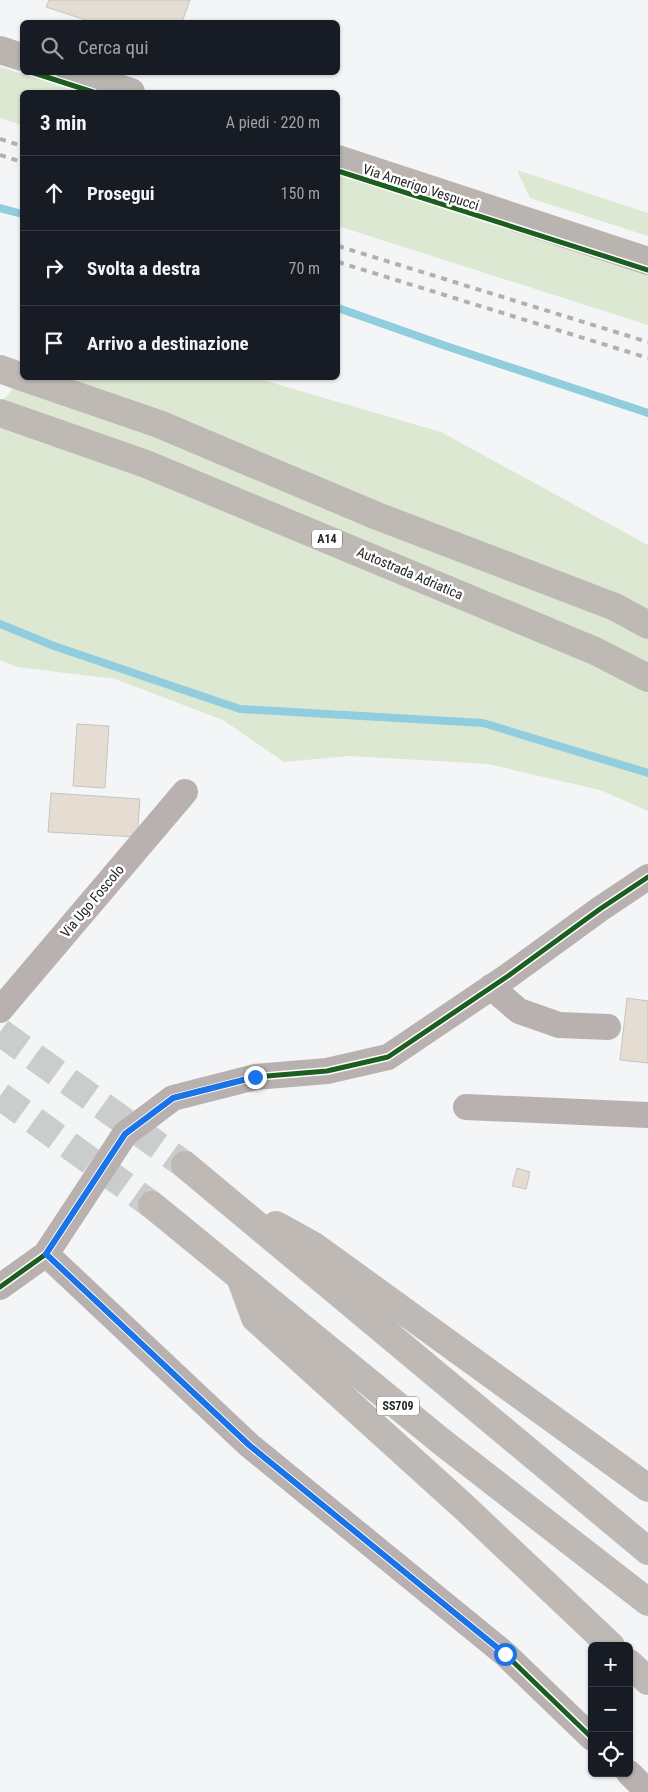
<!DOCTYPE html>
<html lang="it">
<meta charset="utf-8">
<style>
:root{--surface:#171b24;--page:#20242c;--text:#f1f3f6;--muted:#9ea1a6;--line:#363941}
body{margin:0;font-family:"Roboto Condensed",sans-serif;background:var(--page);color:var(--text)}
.controls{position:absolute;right:15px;bottom:15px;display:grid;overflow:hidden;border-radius:8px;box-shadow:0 1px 4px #0004}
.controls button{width:45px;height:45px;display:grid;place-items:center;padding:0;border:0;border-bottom:1px solid var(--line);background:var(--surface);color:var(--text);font:25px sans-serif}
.stop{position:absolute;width:15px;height:15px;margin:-11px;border:4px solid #1a73e8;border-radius:50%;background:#fff}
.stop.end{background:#1a73e8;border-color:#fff;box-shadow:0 1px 5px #0008}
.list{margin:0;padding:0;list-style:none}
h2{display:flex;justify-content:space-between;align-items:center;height:65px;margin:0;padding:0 20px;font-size:21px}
h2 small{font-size:16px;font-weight:400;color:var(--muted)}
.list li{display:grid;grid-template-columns:32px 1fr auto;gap:15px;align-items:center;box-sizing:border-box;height:75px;padding:0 20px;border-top:1px solid var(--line)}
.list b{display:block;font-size:19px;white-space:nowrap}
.list em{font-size:16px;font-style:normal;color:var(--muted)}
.icon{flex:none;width:28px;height:28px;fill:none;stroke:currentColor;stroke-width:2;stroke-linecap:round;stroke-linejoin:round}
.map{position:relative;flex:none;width:648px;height:1792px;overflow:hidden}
.search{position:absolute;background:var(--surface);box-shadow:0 1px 4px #0004;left:20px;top:20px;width:320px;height:55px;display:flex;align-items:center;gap:12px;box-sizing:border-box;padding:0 18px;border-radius:8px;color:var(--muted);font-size:19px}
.panel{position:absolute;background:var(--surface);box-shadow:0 1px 4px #0004;left:20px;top:90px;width:320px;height:290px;border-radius:8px}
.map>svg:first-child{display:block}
.green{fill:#dde8d3}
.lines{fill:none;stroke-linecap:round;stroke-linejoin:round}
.stream{stroke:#90cdde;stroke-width:8}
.building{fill:#e5ddd2;stroke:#c4c5c4}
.highway-tunnel{stroke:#cbcccc;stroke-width:28;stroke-dasharray:28 14;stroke-linecap:butt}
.minor{stroke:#b8b1af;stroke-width:26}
.major{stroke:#bab4b1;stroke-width:28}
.highway{stroke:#beb9b5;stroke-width:28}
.rail{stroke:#b3afaf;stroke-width:4;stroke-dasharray:6 6;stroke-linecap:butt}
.cycleway-casing{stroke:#fff;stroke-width:8}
.cycleway{stroke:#1b5e20;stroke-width:5}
.route{stroke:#1a73e8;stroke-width:6}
.labels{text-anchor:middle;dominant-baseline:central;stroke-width:5;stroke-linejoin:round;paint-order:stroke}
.shield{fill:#fff;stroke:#666767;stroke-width:1}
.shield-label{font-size:12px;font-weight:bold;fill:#252626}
.street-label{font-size:14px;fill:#252626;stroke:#fff}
</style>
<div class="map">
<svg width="648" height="1792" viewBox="0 0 648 1792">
<rect width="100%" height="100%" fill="#f4f5f6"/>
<path class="green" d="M0,67L80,92H22V125L0,118Z
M517,170L648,213V236L530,198Z
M338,174L648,275V325L338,226Z
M23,378H256L441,432L648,545V811L600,790L488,764L349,756L284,762L223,720L115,679L17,667L0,660V403Z"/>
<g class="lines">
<path class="stream" d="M0,208L22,214
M338,308L443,345L648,413
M0,624L54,646L240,709L483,723L648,773"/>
</g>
<path class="building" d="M49,0H190L182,22H92L46,7Z
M77,724L109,726L105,788L73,786Z
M51,793L140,799L137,837L48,832Z
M627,998L648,1001V1063L620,1060Z
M517,1168L530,1172L526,1189L512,1186Z"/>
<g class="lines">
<path class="highway-tunnel" d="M0,1032L185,1165
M0,1096L152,1205"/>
<path class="minor" d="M491,987L519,1011L559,1025L608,1027
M0,1010L185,792
M466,1107L648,1115
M46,1254L249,1445L505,1654L592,1738
M0,1287L46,1254L125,1134L173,1098L255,1077L327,1071L388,1057L508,976L600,909L648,877
M629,1773L648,1792"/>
<path class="major" d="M0,50L22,57
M70,72L131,92
M338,159L648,261"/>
<path class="highway" d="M0,369L22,377
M25,378L159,424L377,516L615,607L648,625
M0,413L146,464L595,651L648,678
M185,1165L648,1551
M152,1205L442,1442L648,1602
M276,1225L314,1246L648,1488
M241,1280L255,1318L464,1507L611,1646
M629,1663L648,1681"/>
<path class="rail" d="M0,139L22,146
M0,155L22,162
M338,246L648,342
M338,262L648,358"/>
<g class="cycleway-casing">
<path id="cycleway" d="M31,72L93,92
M338,171L648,270
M46,1254L249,1445L505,1654L592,1738
M0,1287L46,1254L125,1134L173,1098L255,1077L327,1071L388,1057L508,976L600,909L648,877"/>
</g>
<use href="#cycleway" class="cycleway"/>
</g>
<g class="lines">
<path class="route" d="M255,1077L173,1098L125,1134L46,1254L249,1445L505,1654"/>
</g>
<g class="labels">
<g class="shield">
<rect x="312" y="529.5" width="30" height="19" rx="4"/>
<rect x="377" y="1396.5" width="42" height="19" rx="4"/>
</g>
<g class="shield-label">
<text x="327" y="539">A14</text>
<text x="398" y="1406">SS709</text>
</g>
<g class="street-label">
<text transform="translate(421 187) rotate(18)">Via Amerigo Vespucci</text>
<text transform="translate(410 573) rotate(23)">Autostrada Adriatica</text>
<text transform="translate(92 901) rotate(-50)">Via Ugo Foscolo</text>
</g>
</g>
</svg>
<div class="controls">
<button>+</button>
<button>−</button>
<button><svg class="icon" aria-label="locate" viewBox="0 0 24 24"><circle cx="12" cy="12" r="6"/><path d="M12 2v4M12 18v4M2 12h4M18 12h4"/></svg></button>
</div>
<div class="stop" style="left:505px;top:1654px"></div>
<div class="stop end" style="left:255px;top:1077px"></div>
<div class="search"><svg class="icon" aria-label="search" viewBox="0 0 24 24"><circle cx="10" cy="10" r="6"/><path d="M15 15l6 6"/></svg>Cerca qui</div>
<section class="panel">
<h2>3 min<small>A piedi · 220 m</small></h2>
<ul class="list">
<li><svg class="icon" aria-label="ahead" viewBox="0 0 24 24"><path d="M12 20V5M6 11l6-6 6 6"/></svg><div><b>Prosegui</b></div><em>150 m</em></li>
<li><svg class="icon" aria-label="right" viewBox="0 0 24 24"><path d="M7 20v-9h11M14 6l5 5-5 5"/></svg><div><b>Svolta a destra</b></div><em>70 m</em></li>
<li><svg class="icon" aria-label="arrive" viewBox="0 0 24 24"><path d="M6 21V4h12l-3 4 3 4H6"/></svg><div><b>Arrivo a destinazione</b></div></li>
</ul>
</section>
</div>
